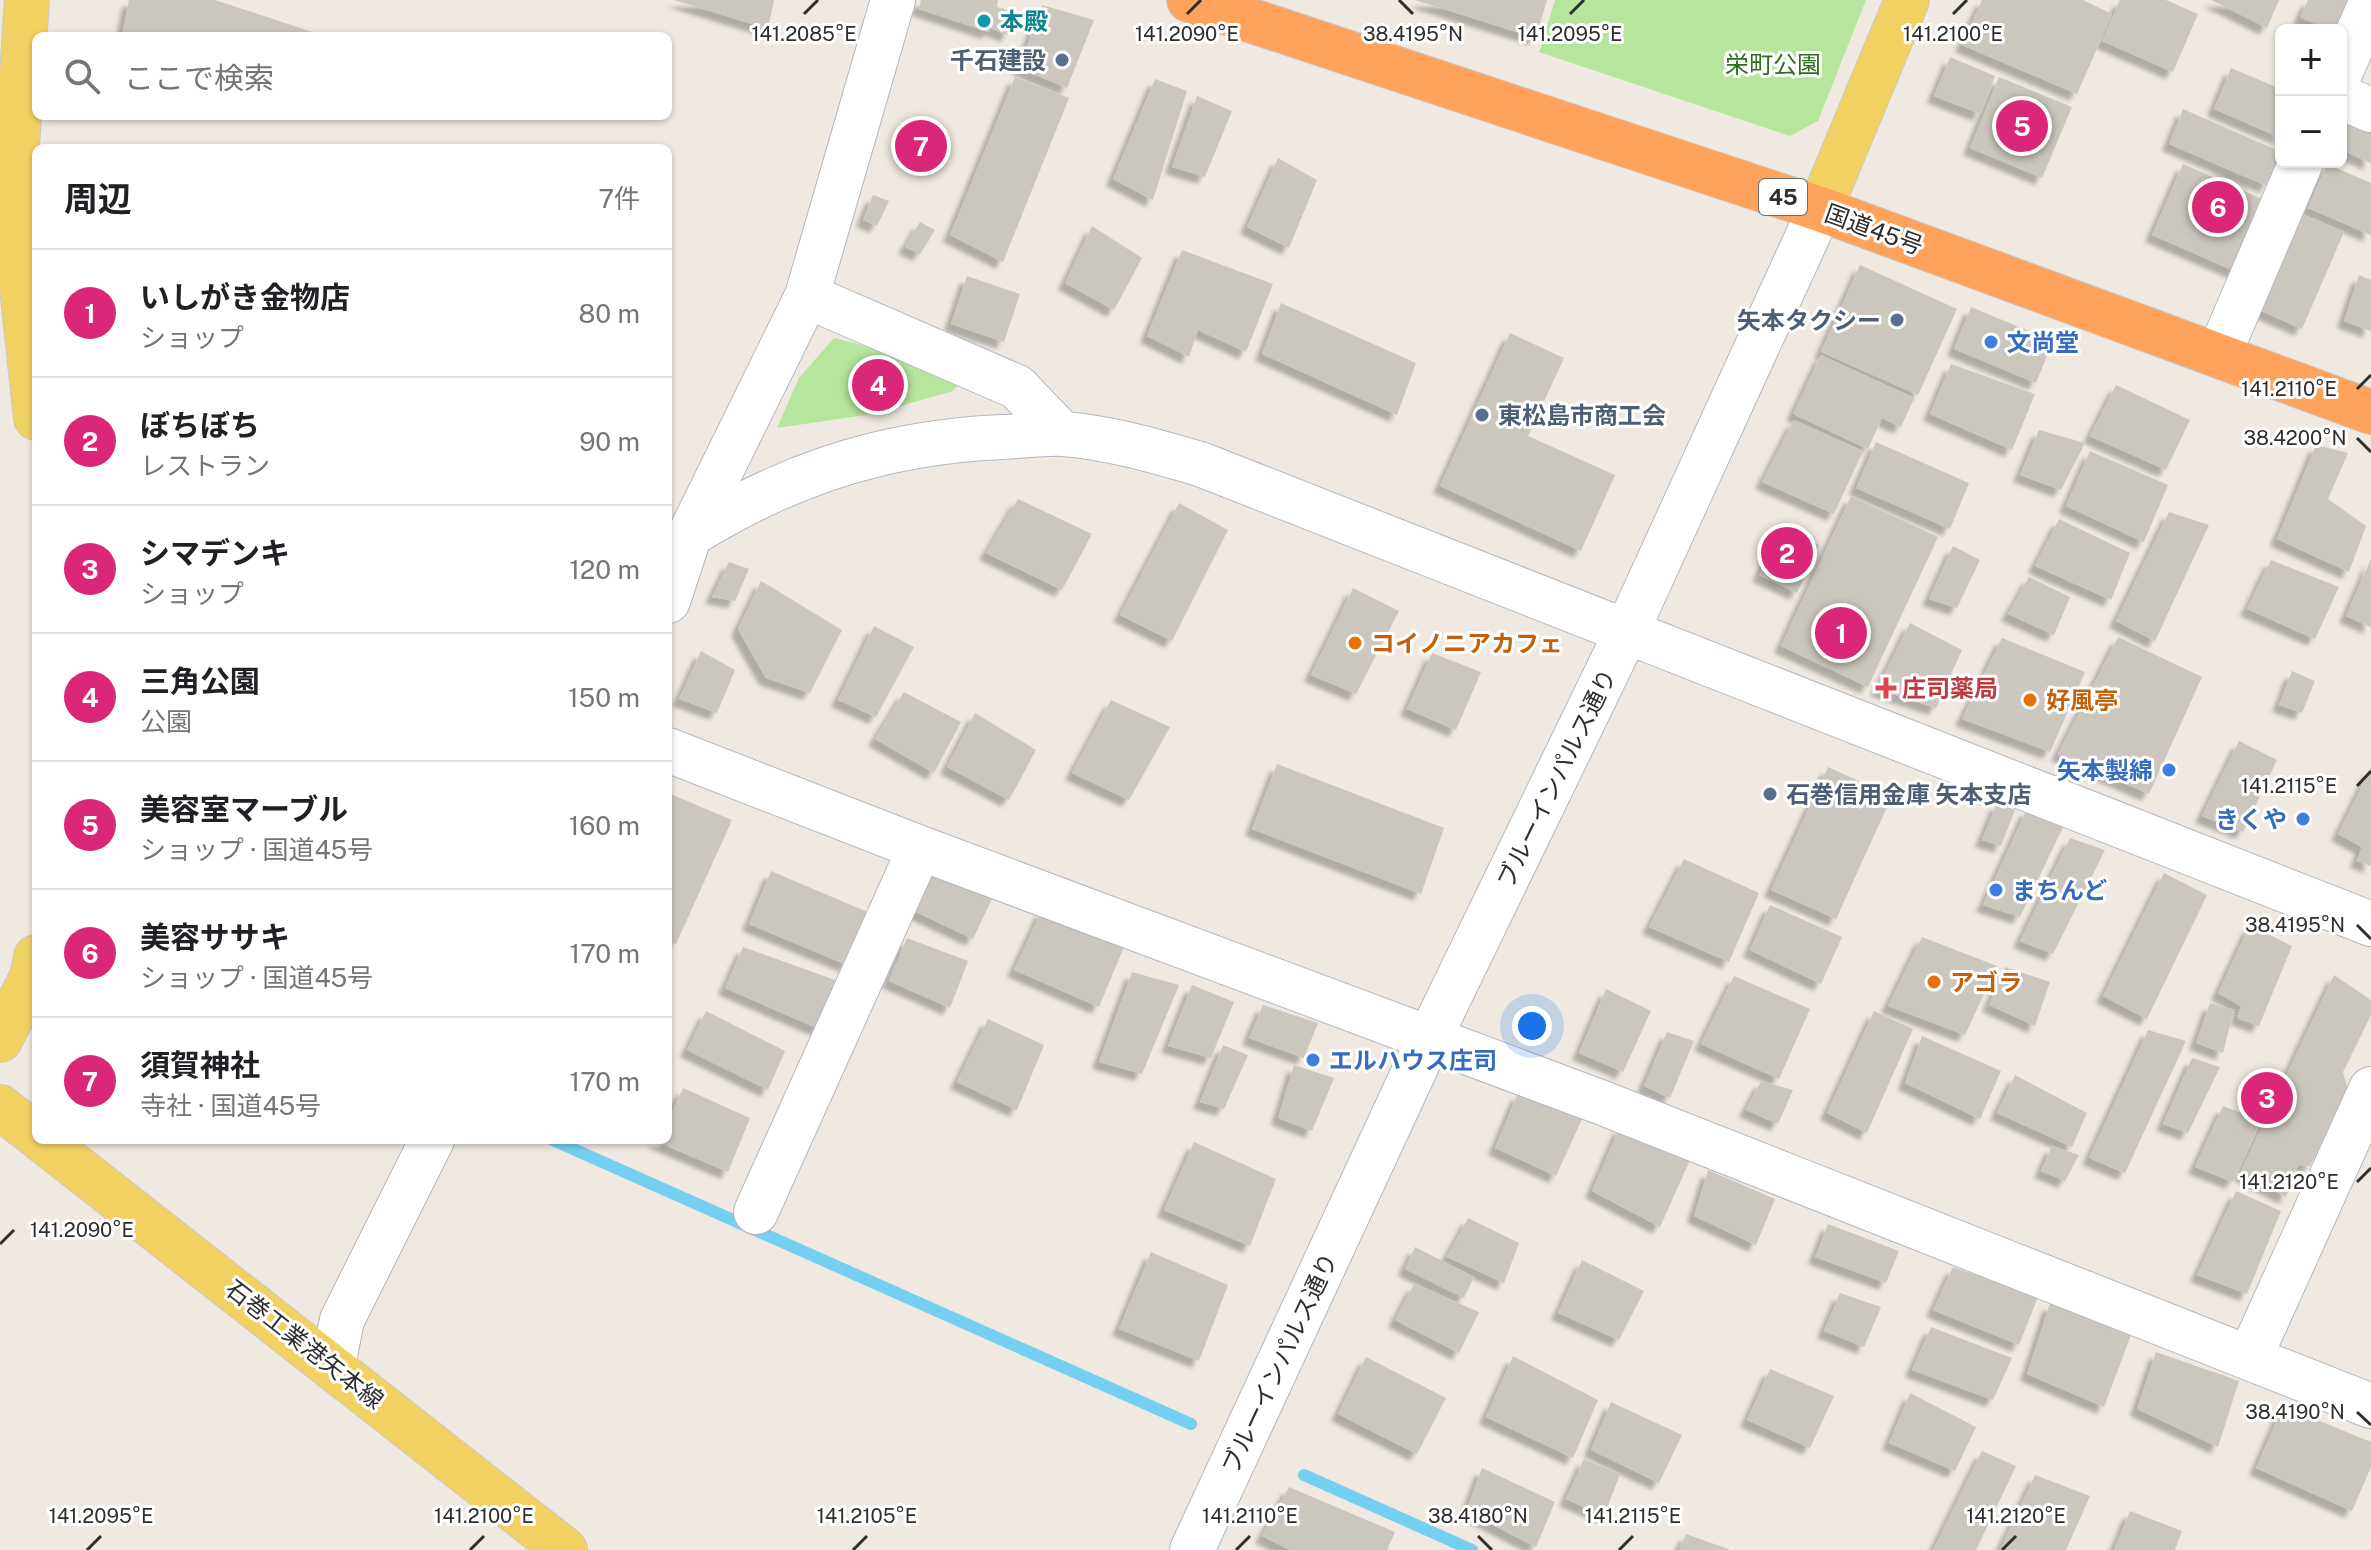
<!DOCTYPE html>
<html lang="ja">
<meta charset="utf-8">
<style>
:root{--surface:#fff;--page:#f6f6f6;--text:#202124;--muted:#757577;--line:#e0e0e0;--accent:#db2777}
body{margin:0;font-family:"Public Sans","Noto Sans JP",sans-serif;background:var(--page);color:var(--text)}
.controls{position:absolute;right:24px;top:24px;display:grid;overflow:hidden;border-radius:12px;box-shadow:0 2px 6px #0004}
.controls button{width:72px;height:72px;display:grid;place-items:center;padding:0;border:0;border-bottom:2px solid var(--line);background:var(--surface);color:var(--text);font:40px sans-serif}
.you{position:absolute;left:1532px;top:1026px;width:28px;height:28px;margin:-20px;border:6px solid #fff;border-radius:50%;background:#1a73e8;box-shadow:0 0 0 12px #1a73e833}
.badge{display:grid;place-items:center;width:52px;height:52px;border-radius:50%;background:var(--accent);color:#fff;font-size:26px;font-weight:700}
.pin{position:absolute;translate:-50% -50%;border:4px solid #fff;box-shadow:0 2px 8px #0006}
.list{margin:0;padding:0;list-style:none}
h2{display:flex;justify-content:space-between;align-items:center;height:104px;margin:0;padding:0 32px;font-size:34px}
h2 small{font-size:26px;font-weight:400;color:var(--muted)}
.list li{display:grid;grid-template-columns:52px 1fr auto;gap:24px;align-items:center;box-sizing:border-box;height:128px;padding:0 32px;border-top:2px solid var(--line)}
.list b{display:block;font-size:30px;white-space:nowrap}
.list p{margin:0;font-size:26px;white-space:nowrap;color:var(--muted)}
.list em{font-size:26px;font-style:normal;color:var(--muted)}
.icon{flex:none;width:44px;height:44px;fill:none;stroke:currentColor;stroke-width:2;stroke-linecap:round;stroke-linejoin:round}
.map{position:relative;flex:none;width:2371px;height:1550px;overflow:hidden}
.search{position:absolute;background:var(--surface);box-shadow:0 2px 6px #0004;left:32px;top:32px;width:640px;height:88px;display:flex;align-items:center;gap:20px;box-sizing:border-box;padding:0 28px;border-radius:12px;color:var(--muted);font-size:30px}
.panel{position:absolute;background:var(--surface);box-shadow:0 2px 6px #0004;left:32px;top:144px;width:640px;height:1000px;border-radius:12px}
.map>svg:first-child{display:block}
.green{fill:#b6e59e}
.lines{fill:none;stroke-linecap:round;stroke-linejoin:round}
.stream{stroke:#75cff0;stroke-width:12}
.building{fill:#cbc7bf;filter:url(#shadow)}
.minor-casing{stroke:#b4b7c1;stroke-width:46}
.major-casing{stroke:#c9c9c9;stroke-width:46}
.highway-casing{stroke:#c9c9c9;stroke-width:46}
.minor{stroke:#fff;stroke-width:44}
.major{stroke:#f2d163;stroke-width:44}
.highway{stroke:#ffa35c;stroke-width:44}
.ticks{fill:none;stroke:#2e2e2e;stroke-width:3}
.culture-dot{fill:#0f9aa8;stroke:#fff;stroke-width:3}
.service-dot{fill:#5c6f8a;stroke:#fff;stroke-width:3}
.shop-dot{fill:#3f7fe0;stroke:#fff;stroke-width:3}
.food-dot{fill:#e8710a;stroke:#fff;stroke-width:3}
.health-dot{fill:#e0444e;stroke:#fff;stroke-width:3}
.labels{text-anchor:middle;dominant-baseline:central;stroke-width:6;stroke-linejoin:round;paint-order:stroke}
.shield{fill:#fff;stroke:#6d6d6d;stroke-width:2}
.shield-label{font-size:22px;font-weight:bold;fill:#2e2e2e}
.culture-label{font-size:24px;font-weight:bold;fill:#0d838f;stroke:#fff;text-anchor:start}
.service-label{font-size:24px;font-weight:bold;fill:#4e5e75;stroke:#fff;text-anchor:end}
.park-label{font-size:24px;fill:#2c6e1b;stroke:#fff}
.street-label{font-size:24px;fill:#2e2e2e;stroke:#fff}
.shop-label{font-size:24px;font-weight:bold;fill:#366cbe;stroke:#fff;text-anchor:start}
.food-label{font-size:24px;font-weight:bold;fill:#c56008;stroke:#fff;text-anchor:start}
.health-label{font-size:24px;font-weight:bold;fill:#be3a42;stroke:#fff;text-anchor:start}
.ticks-label{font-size:20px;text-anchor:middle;fill:#2e2e2e;stroke:#fff;stroke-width:6;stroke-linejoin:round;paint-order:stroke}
</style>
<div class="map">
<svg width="2371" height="1550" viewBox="0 0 2371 1550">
<defs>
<filter id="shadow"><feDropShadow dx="-7" dy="7" stdDeviation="2" flood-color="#0004"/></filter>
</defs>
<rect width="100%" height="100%" fill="#efe9e1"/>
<path class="green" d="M1555,0H1866L1818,121L1790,136L1539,52Z
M834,338L969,373L953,391L872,414L777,428L799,378Z"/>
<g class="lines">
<path class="stream" d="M553,1140L1191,1424
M1304,1475L1472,1550"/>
</g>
<path class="building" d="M129,0H215L325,36H122Z
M674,0H774L768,29Z
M921,0H998L997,7L1017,13L1008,35L990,28L989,32L919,9Z
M1415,0H1547L1536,38Z
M1982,0H2083L2112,14L2077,94L1962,45Z
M2120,0H2166L2198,14L2173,72L2102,41Z
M2211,0H2279L2267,28Z
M2308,0H2349L2341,30H2329L2300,17Z
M1042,5L1094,20L1067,88L1019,68Z
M1950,57L1995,76L1980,114L1934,96Z
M2231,68L2281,89V138L2214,109Z
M1015,77L1069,98L1003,262L950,235Z
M1999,77L2072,107L2042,178L1970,148Z
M1155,79L1187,91L1153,200L1113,179Z
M1197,96L1232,111L1205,177L1172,167Z
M2183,109L2281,152L2267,186L2169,144Z
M2341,115L2371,119V163L2341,150Z
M1278,158L1317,180L1289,248L1247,227Z
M2183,164L2269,202L2239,273L2152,235Z
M2327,164L2371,183V235L2308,208Z
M873,195L889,201L877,226L863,220Z
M2299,213L2344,232L2302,329L2257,309Z
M920,222L935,230L920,254L905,247Z
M1092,226L1142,258L1114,310L1065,283Z
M1182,250L1273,284L1246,352L1198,330L1189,357L1147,336Z
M1860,265L1957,309L1918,395L1821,352Z
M2359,275L2371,280V331L2344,321Z
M967,276L1020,294L1004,342L951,324Z
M1281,303L1416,363L1397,415L1262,354Z
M1971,307L2053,341L2036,383L1954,349Z
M1510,333L1564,358L1528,436L1615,475L1581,551L1440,486Z
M1821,355L1914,398L1901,427L1882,418L1868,449L1793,414Z
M1951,364L2035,394L2012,450L1930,414Z
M2116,385L2190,420L2166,470L2090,436Z
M1794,420L1863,451L1834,514L1762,482Z
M2039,430L2085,443L2061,490L2020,475Z
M1876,442L1969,483L1950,529L1856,488Z
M2316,445L2348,453L2328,499L2366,526L2349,572L2277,539Z
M2090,451L2168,485L2144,542L2066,506Z
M1851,496L1938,537L1868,687L1781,646Z
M1018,499L1092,534L1062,590L986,553Z
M1179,503L1228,530L1172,641L1120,615Z
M2169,512L2209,525L2155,641L2116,621Z
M2059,519L2130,553L2111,600L2035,566Z
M1782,527L1819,545L1797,593L1759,575Z
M1953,546L1980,560L1957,608L1929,599Z
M2371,559V627L2346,616Z
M2271,560L2339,587L2315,639L2247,609Z
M729,562L749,569L735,601L712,597Z
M2029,577L2070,597L2054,635L2008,614Z
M761,581L842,630L810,693L766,678L738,629Z
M1353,588L1399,611L1356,694L1311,675Z
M1910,623L1962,650L1936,708L1877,689Z
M874,626L914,647L876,717L838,700Z
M2118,637L2202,677L2149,794L2058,754Z
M2002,638L2085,672L2050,752L1962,719Z
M701,651L735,670L717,713L679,699Z
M1432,653L1481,672L1456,730L1407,709Z
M2292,671L2315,681L2302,713L2279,705Z
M904,692L961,722L934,773L875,739Z
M1111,700L1170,727L1129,800L1072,773Z
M975,713L1036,750L1009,800L947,767Z
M2239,741L2277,760L2243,832L2202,816Z
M1277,764L1444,828L1421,894L1252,829Z
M1828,767L1892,796L1836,919L1771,890Z
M2371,768V866L2357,861L2362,847L2338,834Z
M668,793L732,820L676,944L668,942Z
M1997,803L2015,810L2001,846L1982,840Z
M2027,809L2065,823L2020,917L1983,905Z
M2070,838L2105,850L2053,954L2020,941Z
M1684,859L1759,893L1729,962L1649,927Z
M931,861L997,888L973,939L912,910Z
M771,871L870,913L847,965L749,924Z
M2164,873L2207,895L2147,1019L2103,996Z
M1770,905L1842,937L1821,984L1750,950Z
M1042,910L1126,942L1099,1007L1014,970Z
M2250,925L2292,946L2259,1026L2237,1018L2241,1006L2218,993Z
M1922,937L1997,966L1965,1035L1888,1006Z
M907,938L968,961L950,1008L889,981Z
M743,947L838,981L819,1029L725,988Z
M2005,967L2050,982L2035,1026L1989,1005Z
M1132,972L1179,985L1142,1074L1099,1062Z
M2334,975L2371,1000V1015L2343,1072L2348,1090L2310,1166L2298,1165L2286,1197L2240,1173Z
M1734,976L1810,1009L1779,1079L1701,1044Z
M1192,985L1234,1002L1211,1058L1168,1046Z
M1606,989L1651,1011L1623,1072L1579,1053Z
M2210,1003L2234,1010L2223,1053L2196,1043Z
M1263,1005L1318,1023L1304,1058L1249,1038Z
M706,1011L785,1051L768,1090L687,1050Z
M1874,1011L1913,1029L1867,1133L1827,1113Z
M988,1019L1044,1045L1017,1110L957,1082Z
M2148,1030L2186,1041L2125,1173L2089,1158Z
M1667,1032L1694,1041L1670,1098L1644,1086Z
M1922,1036L2001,1071L1980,1119L1905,1083Z
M1223,1045L1248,1055L1224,1109L1200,1102Z
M2192,1058L2220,1067L2188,1133L2163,1124Z
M1294,1065L1334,1078L1312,1131L1278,1118Z
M2015,1075L2087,1113L2072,1147L1997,1113Z
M1761,1081L1793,1090L1778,1124L1746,1110Z
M683,1088L750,1118L728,1172L653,1140H668V1121Z
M1518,1093L1582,1119L1556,1176L1495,1148Z
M2223,1106L2260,1120L2233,1182L2195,1167Z
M1620,1127L1690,1160L1660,1227L1592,1191Z
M1194,1142L1276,1179L1250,1246L1164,1210Z
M2052,1146L2079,1155L2065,1181L2041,1171Z
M1708,1170L1775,1199L1756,1245L1694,1216Z
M2236,1191L2281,1211L2247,1294L2197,1275Z
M1468,1218L1519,1243L1504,1283L1447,1257Z
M1828,1224L1899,1251L1886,1283L1815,1257Z
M1415,1247L1474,1277L1464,1298L1405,1269Z
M1151,1252L1228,1285L1199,1361L1119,1329Z
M1582,1260L1644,1291L1619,1340L1558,1313Z
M1953,1267L2038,1297L2019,1345L1933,1310Z
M1414,1284L1479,1312L1459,1353L1395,1320Z
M1840,1293L1881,1307L1864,1347L1824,1331Z
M2050,1303L2131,1335L2104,1407L2027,1374Z
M1931,1327L2012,1358L1993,1400L1912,1370Z
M2156,1352L2239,1381L2218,1447L2137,1409Z
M1513,1356L1598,1400L1573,1458L1486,1417Z
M1366,1357L1446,1398L1417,1454L1338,1414Z
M1770,1369L1834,1396L1810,1448L1747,1420Z
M1910,1393L1976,1427L1955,1471L1889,1443Z
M1611,1402L1682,1435L1659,1483L1591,1450Z
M2283,1406L2371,1442V1467L2352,1511L2256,1468Z
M1982,1451L2016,1466L1976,1550H1933Z
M1584,1459L1620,1474L1604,1516L1566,1499Z
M1482,1468L1555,1502L1536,1547L1466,1511Z
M2035,1475L2090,1496L2066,1550H2000Z
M1289,1487L1395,1532L1387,1550H1290L1262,1536Z
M2130,1511L2182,1531L2175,1550H2114Z
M1686,1534L1731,1550H1679Z"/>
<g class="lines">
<g class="minor-casing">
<path id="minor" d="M2341,71L2371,3
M2341,97L2371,110
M807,296L1017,387L1062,434
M2219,354L2301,162
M668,549C773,479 877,442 1003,437C1023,436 1044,433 1064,434C1111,438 1155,451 1200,464L2371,924
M668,601L690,534L807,296L893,0
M668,750L920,848L1600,1102L2371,1406
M756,1212L920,848
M2250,1357L2371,1089
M333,1365L342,1320L432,1140
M1192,1550L1429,1039L1626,633L1820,209"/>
</g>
<g class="major-casing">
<path id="major" d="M27,0L16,160L21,279L36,418
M1820,209L1907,0
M0,1040L32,977L36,957
M0,1107L36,1135
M42,1140L565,1550"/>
</g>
<g class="highway-casing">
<path id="highway" d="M1189,0L1820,209L2371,412"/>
</g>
<use href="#minor" class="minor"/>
<use href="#major" class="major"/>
<use href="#highway" class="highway"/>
</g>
<path class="ticks" d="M1399,0L1413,14M804,14L818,0M1187,14L1201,0M1570,14L1584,0M1953,14L1967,0M2357,389L2371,375M2357,438L2371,452M2357,786L2371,771M2357,925L2371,939M2357,1182L2371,1168M0,1244L14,1230M2357,1412L2371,1425M1478,1536L1492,1550M87,1550L101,1536M470,1550L484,1536M853,1550L867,1536M1236,1550L1250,1536M1619,1550L1633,1536M2002,1550L2016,1536"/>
<circle class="culture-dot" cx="984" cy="21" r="8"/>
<g class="service-dot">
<circle cx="1062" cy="60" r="8"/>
<circle cx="1897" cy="320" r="8"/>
<circle cx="1482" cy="415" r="8"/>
<circle cx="1770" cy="794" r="8"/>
</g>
<g class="shop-dot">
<circle cx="1991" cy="342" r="8"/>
<circle cx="2169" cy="770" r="8"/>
<circle cx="2303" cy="819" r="8"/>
<circle cx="1996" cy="890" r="8"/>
<circle cx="1313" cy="1060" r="8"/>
</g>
<g class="food-dot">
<circle cx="1355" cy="643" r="8"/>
<circle cx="2030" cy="700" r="8"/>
<circle cx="1934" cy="982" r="8"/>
</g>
<path class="health-dot" d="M1882 676h8v8h8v8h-8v8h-8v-8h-8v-8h8z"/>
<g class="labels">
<rect class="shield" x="1759" y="179" width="48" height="36" rx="6"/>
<g class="shield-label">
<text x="1783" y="197">45</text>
</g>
<g class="culture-label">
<text x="1000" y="21">本殿</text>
</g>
<g class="service-label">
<text x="1046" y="60">千石建設</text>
<text x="1881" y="320">矢本タクシー</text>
<text x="1498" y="415" text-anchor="start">東松島市商工会</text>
<text x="1786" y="794" text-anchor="start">石巻信用金庫 矢本支店</text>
</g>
<g class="park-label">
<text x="1773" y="64">栄町公園</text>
</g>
<g class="street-label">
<text transform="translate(1874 229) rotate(20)">国道45号</text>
<text transform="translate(1556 778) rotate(-64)">ブルーインパルス通り</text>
<text transform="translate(305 1344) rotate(38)">石巻工業港矢本線</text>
<text transform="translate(1279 1363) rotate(-65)">ブルーインパルス通り</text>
</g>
<g class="shop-label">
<text x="2007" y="342">文尚堂</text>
<text x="2153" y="770" text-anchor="end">矢本製綿</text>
<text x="2287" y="819" text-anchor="end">きくや</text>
<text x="2012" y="890">まちんど</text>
<text x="1329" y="1060">エルハウス庄司</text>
</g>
<g class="food-label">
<text x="1371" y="643">コイノニアカフェ</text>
<text x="2046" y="700">好風亭</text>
<text x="1950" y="982">アゴラ</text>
</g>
<g class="health-label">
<text x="1902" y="688">庄司薬局</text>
</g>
</g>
<g class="ticks-label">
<text x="1413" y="41">38.4195°N</text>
<text x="804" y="41">141.2085°E</text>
<text x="1187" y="41">141.2090°E</text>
<text x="1570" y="41">141.2095°E</text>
<text x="1953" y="41">141.2100°E</text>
<text x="2289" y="396">141.2110°E</text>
<text x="2295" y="445">38.4200°N</text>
<text x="2289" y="793">141.2115°E</text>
<text x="2295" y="932">38.4195°N</text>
<text x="2289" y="1189">141.2120°E</text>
<text x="82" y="1237">141.2090°E</text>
<text x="2295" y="1419">38.4190°N</text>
<text x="101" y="1523">141.2095°E</text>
<text x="484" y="1523">141.2100°E</text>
<text x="867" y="1523">141.2105°E</text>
<text x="1250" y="1523">141.2110°E</text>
<text x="1633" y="1523">141.2115°E</text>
<text x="2016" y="1523">141.2120°E</text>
<text x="1478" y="1523">38.4180°N</text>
</g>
</svg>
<div class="controls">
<button>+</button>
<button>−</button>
</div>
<div class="you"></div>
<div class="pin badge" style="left:1841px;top:633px">1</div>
<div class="pin badge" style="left:1787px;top:553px">2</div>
<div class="pin badge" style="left:2267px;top:1098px">3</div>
<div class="pin badge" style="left:878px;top:385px">4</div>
<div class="pin badge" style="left:2022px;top:126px">5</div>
<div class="pin badge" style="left:2218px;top:207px">6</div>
<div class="pin badge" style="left:921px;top:146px">7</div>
<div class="search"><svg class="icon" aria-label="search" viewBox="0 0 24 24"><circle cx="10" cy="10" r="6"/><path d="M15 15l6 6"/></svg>ここで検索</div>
<section class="panel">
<h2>周辺<small>7件</small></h2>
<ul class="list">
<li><span class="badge">1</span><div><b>いしがき金物店</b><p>ショップ</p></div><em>80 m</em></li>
<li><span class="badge">2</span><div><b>ぼちぼち</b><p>レストラン</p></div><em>90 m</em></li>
<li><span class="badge">3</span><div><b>シマデンキ</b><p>ショップ</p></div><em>120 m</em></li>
<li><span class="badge">4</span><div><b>三角公園</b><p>公園</p></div><em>150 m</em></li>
<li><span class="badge">5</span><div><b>美容室マーブル</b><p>ショップ · 国道45号</p></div><em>160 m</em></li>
<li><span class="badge">6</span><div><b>美容ササキ</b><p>ショップ · 国道45号</p></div><em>170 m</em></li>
<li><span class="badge">7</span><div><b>須賀神社</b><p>寺社 · 国道45号</p></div><em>170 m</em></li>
</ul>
</section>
</div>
